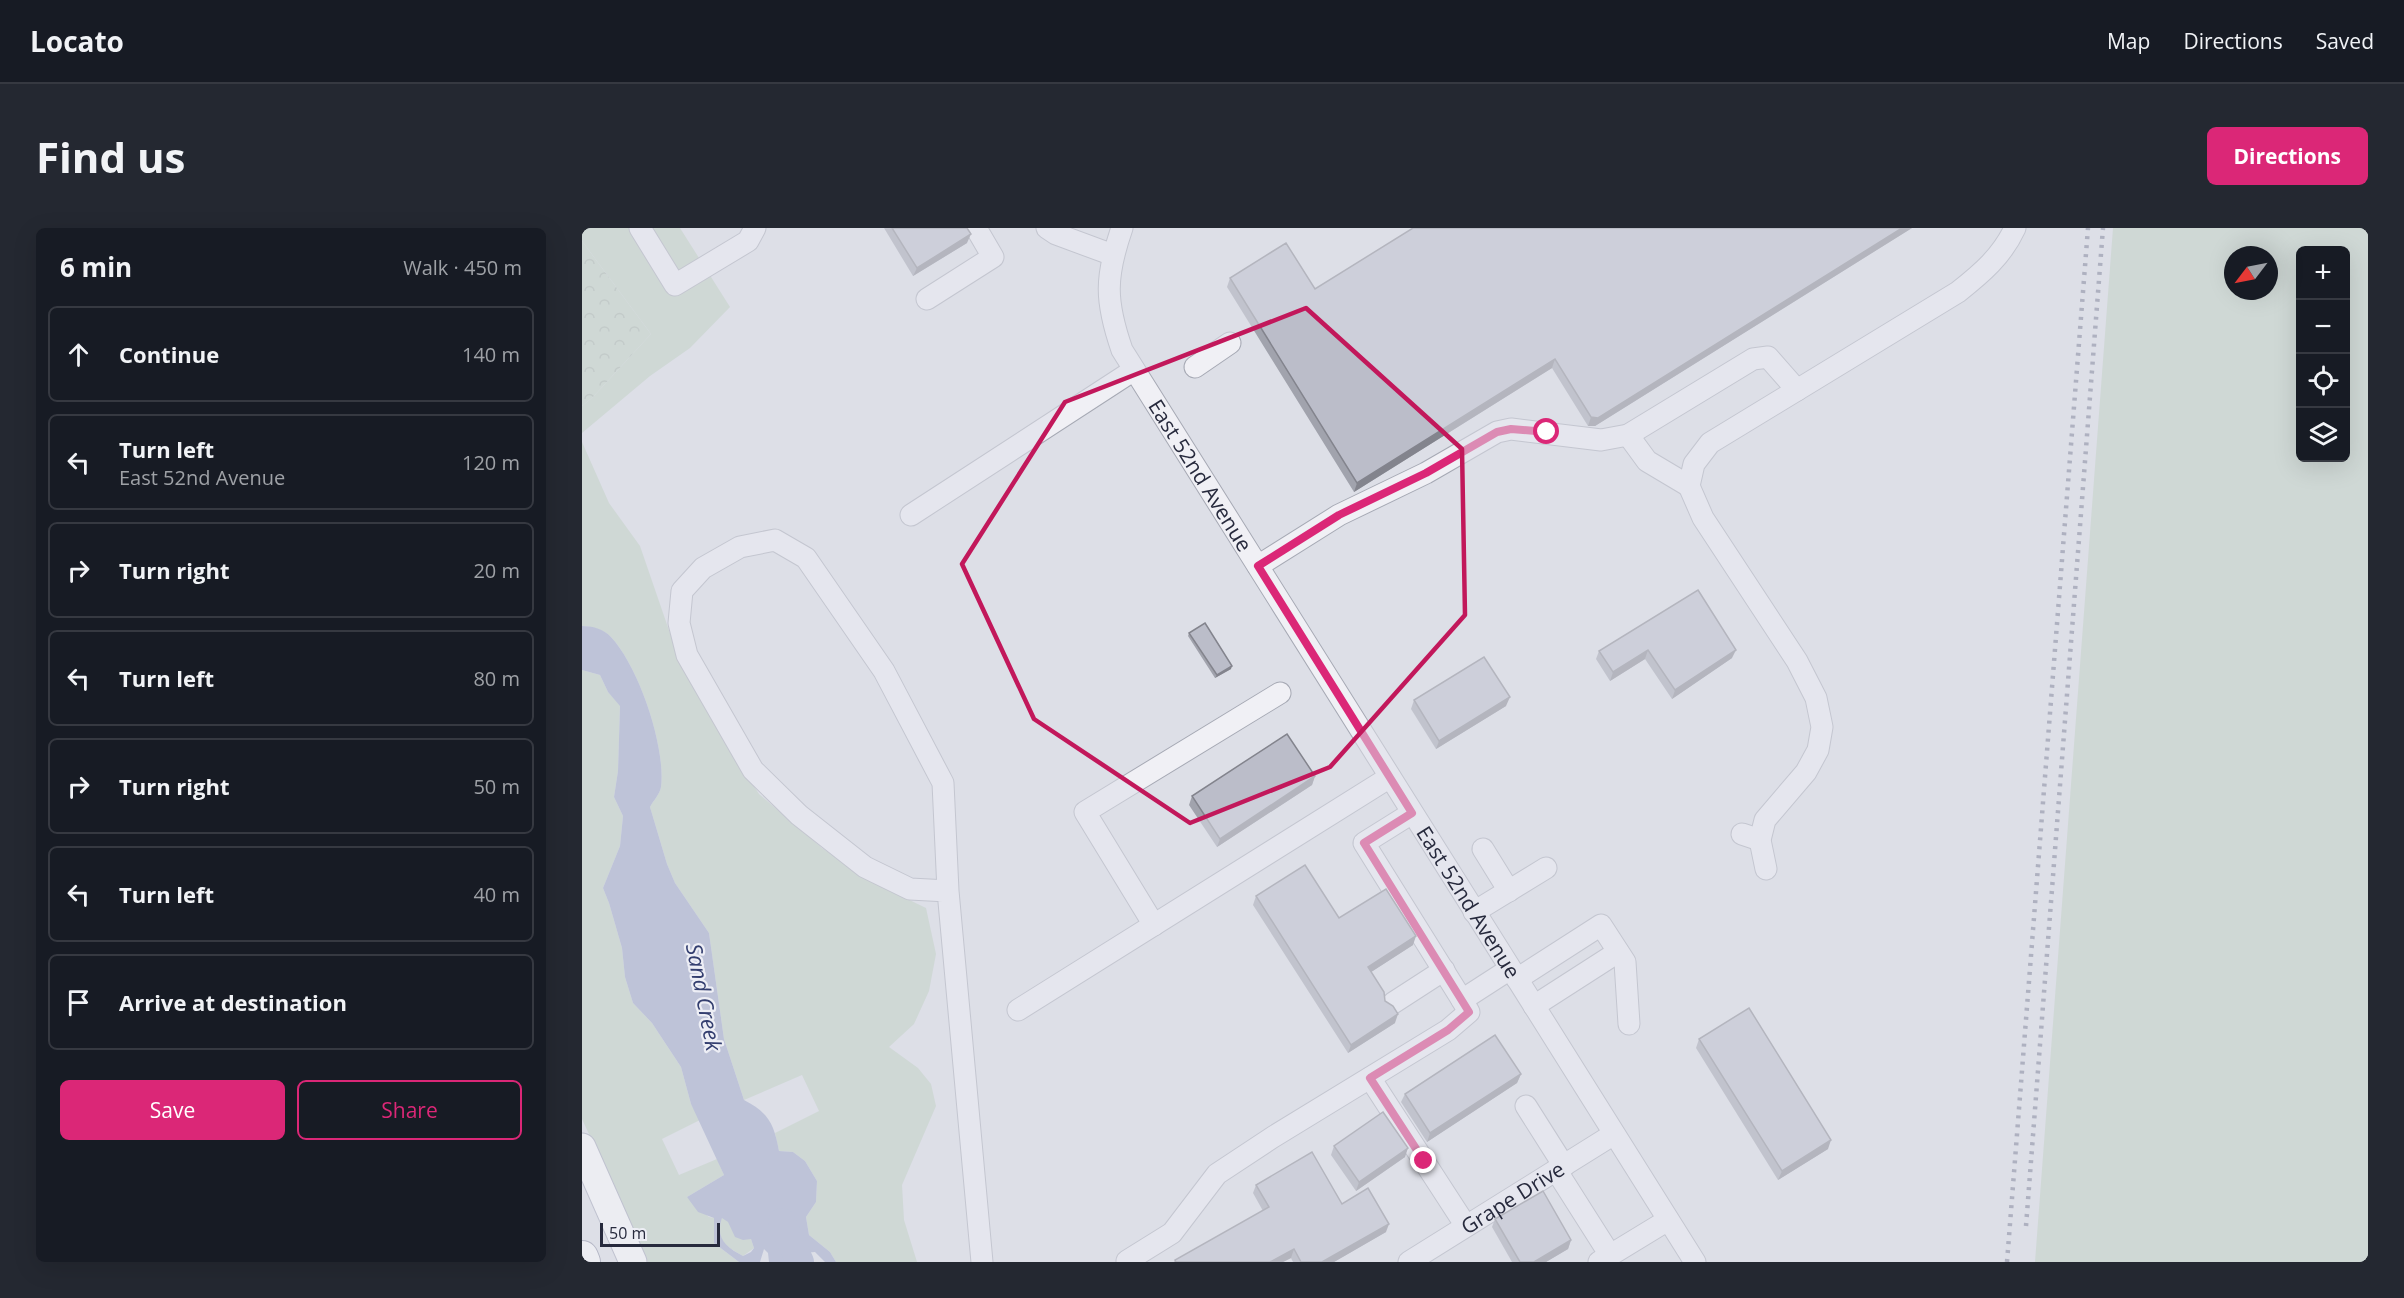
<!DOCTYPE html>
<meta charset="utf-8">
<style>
:root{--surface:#171b24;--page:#242831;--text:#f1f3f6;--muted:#9ea1a6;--line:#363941;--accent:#db2777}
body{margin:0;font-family:"Open Sans",sans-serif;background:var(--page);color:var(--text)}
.controls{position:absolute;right:18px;top:18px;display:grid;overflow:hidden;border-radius:9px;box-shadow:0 6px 24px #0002}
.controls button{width:54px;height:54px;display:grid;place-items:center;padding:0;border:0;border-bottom:2px solid var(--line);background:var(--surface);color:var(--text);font:30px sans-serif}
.compass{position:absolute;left:1642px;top:18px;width:54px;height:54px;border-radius:50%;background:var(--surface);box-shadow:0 6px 24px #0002;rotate:238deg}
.scale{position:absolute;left:18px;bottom:15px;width:120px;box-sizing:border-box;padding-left:6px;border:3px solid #272a3d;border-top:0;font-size:16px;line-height:21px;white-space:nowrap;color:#272a3d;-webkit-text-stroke:4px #edeef5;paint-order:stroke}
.stop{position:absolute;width:18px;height:18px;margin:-14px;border:4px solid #db2777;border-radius:50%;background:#fff}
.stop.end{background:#db2777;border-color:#fff;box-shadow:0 2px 6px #0008}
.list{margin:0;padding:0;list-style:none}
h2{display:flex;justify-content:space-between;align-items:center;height:78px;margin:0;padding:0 24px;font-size:26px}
h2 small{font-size:20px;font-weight:400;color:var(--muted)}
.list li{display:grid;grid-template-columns:39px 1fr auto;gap:18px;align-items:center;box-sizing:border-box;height:96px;margin:0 12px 12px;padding:0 12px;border:2px solid var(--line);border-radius:9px}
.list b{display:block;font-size:22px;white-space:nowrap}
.list p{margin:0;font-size:20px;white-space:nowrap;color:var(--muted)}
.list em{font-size:20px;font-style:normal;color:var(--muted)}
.actions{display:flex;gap:12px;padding:18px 24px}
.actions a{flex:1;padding:14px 0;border:2px solid var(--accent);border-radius:9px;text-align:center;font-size:21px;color:var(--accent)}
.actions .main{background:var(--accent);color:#fff}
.icon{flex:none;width:33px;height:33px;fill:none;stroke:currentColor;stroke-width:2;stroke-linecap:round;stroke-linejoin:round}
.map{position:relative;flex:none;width:1786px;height:1034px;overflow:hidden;border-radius:9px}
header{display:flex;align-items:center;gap:36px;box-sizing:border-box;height:84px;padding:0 30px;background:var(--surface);border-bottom:2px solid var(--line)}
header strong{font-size:28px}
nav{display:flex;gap:33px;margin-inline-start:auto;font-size:21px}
.intro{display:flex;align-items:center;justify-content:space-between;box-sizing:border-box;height:144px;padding:0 36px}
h1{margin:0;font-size:42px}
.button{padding:15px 27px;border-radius:9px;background:var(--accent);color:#fff;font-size:21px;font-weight:700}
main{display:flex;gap:36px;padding:0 36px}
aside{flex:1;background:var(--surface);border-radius:9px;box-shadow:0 6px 24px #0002}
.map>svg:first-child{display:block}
.green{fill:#bfd0bf;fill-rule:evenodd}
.forest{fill:url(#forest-crowns)}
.water{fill:#99a3c6;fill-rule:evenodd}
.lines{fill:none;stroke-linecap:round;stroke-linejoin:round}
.river{stroke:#99a3c6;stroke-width:28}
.minor-casing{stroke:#a6a9b4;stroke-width:23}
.major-casing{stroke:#9da0b2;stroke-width:29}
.highway-casing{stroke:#85889d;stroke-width:34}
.minor{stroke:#f0f0f5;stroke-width:21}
.major{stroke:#fff;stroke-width:27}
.highway{stroke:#fff;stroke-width:32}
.rail{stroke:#777a90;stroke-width:4.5;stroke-dasharray:3 6;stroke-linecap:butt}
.wall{fill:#a1a3ad}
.shaded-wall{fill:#83848d}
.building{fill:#bbbdc9;stroke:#83848d;stroke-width:1.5}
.route{stroke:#db2777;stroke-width:8}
.marked{fill:none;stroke:#c2185b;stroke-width:4.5;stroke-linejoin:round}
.labels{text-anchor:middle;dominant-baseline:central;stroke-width:4.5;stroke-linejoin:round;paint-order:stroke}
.street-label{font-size:21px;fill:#272a3d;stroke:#edeef5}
.water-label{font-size:22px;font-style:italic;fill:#333e6f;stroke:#edeef5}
</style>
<header>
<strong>Locato</strong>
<nav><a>Map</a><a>Directions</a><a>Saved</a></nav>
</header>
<div class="intro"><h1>Find us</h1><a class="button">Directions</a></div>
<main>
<aside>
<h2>6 min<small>Walk · 450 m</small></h2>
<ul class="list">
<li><svg class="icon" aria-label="ahead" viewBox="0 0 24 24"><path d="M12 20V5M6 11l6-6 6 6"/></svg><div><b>Continue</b></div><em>140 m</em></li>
<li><svg class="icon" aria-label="left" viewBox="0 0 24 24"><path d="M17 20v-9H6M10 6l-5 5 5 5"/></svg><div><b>Turn left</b><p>East 52nd Avenue</p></div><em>120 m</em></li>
<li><svg class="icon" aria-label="right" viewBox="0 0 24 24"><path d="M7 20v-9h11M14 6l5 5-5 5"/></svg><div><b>Turn right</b></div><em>20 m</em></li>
<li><svg class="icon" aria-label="left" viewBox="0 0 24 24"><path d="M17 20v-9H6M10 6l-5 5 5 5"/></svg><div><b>Turn left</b></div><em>80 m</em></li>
<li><svg class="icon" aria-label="right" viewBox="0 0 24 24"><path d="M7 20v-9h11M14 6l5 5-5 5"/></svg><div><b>Turn right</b></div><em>50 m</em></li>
<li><svg class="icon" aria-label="left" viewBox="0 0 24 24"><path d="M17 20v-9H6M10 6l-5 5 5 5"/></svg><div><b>Turn left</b></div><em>40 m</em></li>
<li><svg class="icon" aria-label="arrive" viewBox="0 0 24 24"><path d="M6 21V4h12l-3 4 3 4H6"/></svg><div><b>Arrive at destination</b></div></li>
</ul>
<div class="actions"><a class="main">Save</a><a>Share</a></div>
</aside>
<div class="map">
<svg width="1786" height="1034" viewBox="0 0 1786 1034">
<defs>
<pattern id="forest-crowns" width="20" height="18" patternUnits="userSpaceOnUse" patternTransform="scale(1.5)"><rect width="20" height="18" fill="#bfd0bf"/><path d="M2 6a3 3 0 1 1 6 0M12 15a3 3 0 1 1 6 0" fill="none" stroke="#a4b3a5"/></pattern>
</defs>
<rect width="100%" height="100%" fill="#dddfe7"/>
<path class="green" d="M0,0H98L148,79L108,120L68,148L0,205V178L11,169L69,106L0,13Z
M1531,0H1786V1034H1453ZM1718,22H1764V230H1718ZM1651,27H1687V63H1651Z
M0,214L27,275L58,318L91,414L130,492L177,566L240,620L288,653L344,680L354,726L347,763L332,796L307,819L336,840L349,856L354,878L320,957L322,992L335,1034H254L248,1024L227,1007L224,989L234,974L235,953L223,933L211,924L197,923L193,905L237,883L220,847L162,872L142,811L127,705L93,655L85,636L68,579C71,573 78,566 79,559C84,519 57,439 29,409C22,402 10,398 0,398Z
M0,442L18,447L26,464L38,477L36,543L32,569L41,588L38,618L21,660L27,675L40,720L43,749L51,775L70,795L99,839L109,876L118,892L80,911L97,947L135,931L142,947L105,969L127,989L132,990V1015L157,1034H66L0,891Z
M140,989L169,1011L172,1020L161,1028C143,1018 133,1012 140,989Z"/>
<path class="forest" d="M0,13L69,106L11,169L0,178Z"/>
<path class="water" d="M0,398C10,398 22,401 29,409C57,439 84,519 79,559C78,566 71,573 68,579L85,636L93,655L127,705L142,811L162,872C187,885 192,896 197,923L211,924L223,933L235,953L234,974L224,989L227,1007L248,1024L254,1034H243L233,1024L221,1025L211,1031L210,1034H187L186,1025L182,1021L178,1034H157L132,1015V990L116,984L105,969L142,947L109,876L99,839L70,795L51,775L43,749L40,720L27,675L21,660L38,618L41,588L32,569L36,543L38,478L26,464L18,447L0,442ZM140,990L146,994L153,1009L161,1012L169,1011L172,1020L169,1024L161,1028C144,1019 133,1010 140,990Z"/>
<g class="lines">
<path class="river" d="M200,994L218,1034"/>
<g class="minor-casing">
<g id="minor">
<path d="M58,0L93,57L166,13L173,0"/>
<path d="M465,0L474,6L531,27"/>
<path id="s1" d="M540,0C523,49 523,73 540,122L1113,1034"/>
<path d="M345,71L411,29L394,0"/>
<path d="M613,139L648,115"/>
<path d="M1046,207L1065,233L1107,258"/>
<path d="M329,287L552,142"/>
<path d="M676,338L757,287L844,245L915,204L929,201L1019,212L1046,207L1171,131L1186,129L1215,162"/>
<path d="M830,585L782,615L880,772L928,741"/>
<path d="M1160,606L1178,612"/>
<path d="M901,621L927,663"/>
<path d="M1184,641L1178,612L1183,592L1224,544L1236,522L1240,499L1234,470L1215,433L1121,290L1107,258L1112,236L1128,215L1376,64C1400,45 1420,28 1433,0"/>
<path d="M366,663L328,661L283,639L217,587L171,542L105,427L97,395L100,363L121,340L158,319L193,312L224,330L302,443L361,555L366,663L400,1034"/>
<path d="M892,684L964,640"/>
<path d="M572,697L503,584L698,465"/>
<path d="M935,751L1019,697L1043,734L1047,796"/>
<path d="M811,775L862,742"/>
<path d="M952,778L1036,724"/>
<path d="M436,782L808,549"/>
<path d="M788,850L884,998"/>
<path d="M944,878L982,938"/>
<path d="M974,942L1028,1027"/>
<path d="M545,1033L590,1005L635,946L691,909L866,802L887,784L880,772"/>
<path id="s2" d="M827,1034L1032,906"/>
<path d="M1017,1034L1086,992"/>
</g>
</g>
<g class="major-casing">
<path id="major" d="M0,919L51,1034"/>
</g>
<g class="highway-casing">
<path id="highway" d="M0,1029L2,1034"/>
</g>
<use href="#minor" class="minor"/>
<use href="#major" class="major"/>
<use href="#highway" class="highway"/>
<path class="rail" d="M1444,998L1521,0
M1425,1034L1506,0"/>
</g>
<path class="wall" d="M302,0H385V15L331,48Z
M1330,0L1013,198H1006L970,140L772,264L645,59L648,50L733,61Z
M1116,362L1150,430L1090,471L1063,431L1028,453L1014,431L1017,423Z
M607,405L649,441L633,450L606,408Z
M832,472L924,478L854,521L829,481Z
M733,548L730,557L635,619L607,577L610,568Z
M674,668L757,690L831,717L789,744L813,795L766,825L671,677Z
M1117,811L1246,921L1196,952L1114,820Z
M939,846L935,855L845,914L819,874L823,866Z
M752,918L823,929L774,963L749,927Z
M674,957L760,976L804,1004L752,1034H711L709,1030L701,1034H592L593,1032L681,983L671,965Z
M913,991L989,1012L986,1021L964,1034H930L910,999Z"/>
<path class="shaded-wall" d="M1320,0H1330L1013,198H1006L1009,189Z
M389,6L385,15L331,48L335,40Z
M973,131L970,140L772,264L775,255Z
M1066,422L1063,431L1028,453L1031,444Z
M1154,422L1150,430L1090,471L1093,462Z
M650,438L649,441L633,450L635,447Z
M928,469L924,478L854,521L857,513Z
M733,548L730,557L635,619L638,611Z
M834,708L831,717L783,748L786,739Z
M816,786L813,795L766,825L769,817Z
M939,846L935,855L845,914L848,905Z
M1249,912L1246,921L1196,952L1200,943Z
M826,920L823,929L774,963L777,954Z
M807,996L804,1004L752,1034H740Z
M989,1012L986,1021L964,1034H952Z
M712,1021L709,1030L701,1034H688Z"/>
<path class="building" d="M310,0H385L389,6L335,40Z
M831,0H1320L1016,190L1009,189L973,131L775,255L648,50L704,15L733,61Z
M1116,362L1154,422L1093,462L1066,422L1031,444L1017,423Z
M623,395L650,438L635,447L607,405Z
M902,429L928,469L857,513L832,472Z
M705,506L733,548L638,611L610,568Z
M723,637L757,690L804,661L834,708L786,739L802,764L803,773L811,778L816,786L769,817L674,668Z
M1167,780L1249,912L1200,943L1117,811Z
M913,807L939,846L848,905L823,866Z
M801,884L826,920L777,954L752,918Z
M730,924L760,976L786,960L807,996L740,1034H719L712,1021L688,1034H594L593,1032L687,979L674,957Z
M961,963L989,1012L952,1034H938L913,991Z"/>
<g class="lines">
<path class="route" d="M842,933L788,850L866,802L887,784L782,615L830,585L676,338L757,287L844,245L915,204L929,201L965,204"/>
</g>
<path d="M0 0H1786V1034H0ZM724,80L880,221L883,387L748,539L608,595L452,491L380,336L483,174Z" fill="#dddfe7" fill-opacity=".55" fill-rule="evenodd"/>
<path class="marked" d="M724,80L880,221L883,387L748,539L608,595L452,491L380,336L483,174Z"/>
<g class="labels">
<g class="street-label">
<text stroke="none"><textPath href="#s1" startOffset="273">East 52nd Avenue</textPath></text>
<text stroke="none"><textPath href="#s1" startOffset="777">East 52nd Avenue</textPath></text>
<text stroke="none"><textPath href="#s2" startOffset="122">Grape Drive</textPath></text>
</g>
<g class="water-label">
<text transform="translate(123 769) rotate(79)">Sand Creek</text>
</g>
</g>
</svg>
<div class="controls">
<button>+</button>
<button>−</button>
<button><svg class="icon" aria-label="locate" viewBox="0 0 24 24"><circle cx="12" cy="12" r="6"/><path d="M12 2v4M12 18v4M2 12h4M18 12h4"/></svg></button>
<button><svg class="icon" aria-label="layers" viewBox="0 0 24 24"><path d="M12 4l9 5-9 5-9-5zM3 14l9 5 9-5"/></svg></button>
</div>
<svg class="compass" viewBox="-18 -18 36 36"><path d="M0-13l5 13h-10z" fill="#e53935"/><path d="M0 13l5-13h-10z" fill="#9ea1a6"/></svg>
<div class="scale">50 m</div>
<div class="stop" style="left:965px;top:204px"></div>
<div class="stop end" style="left:842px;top:933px"></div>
</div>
</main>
